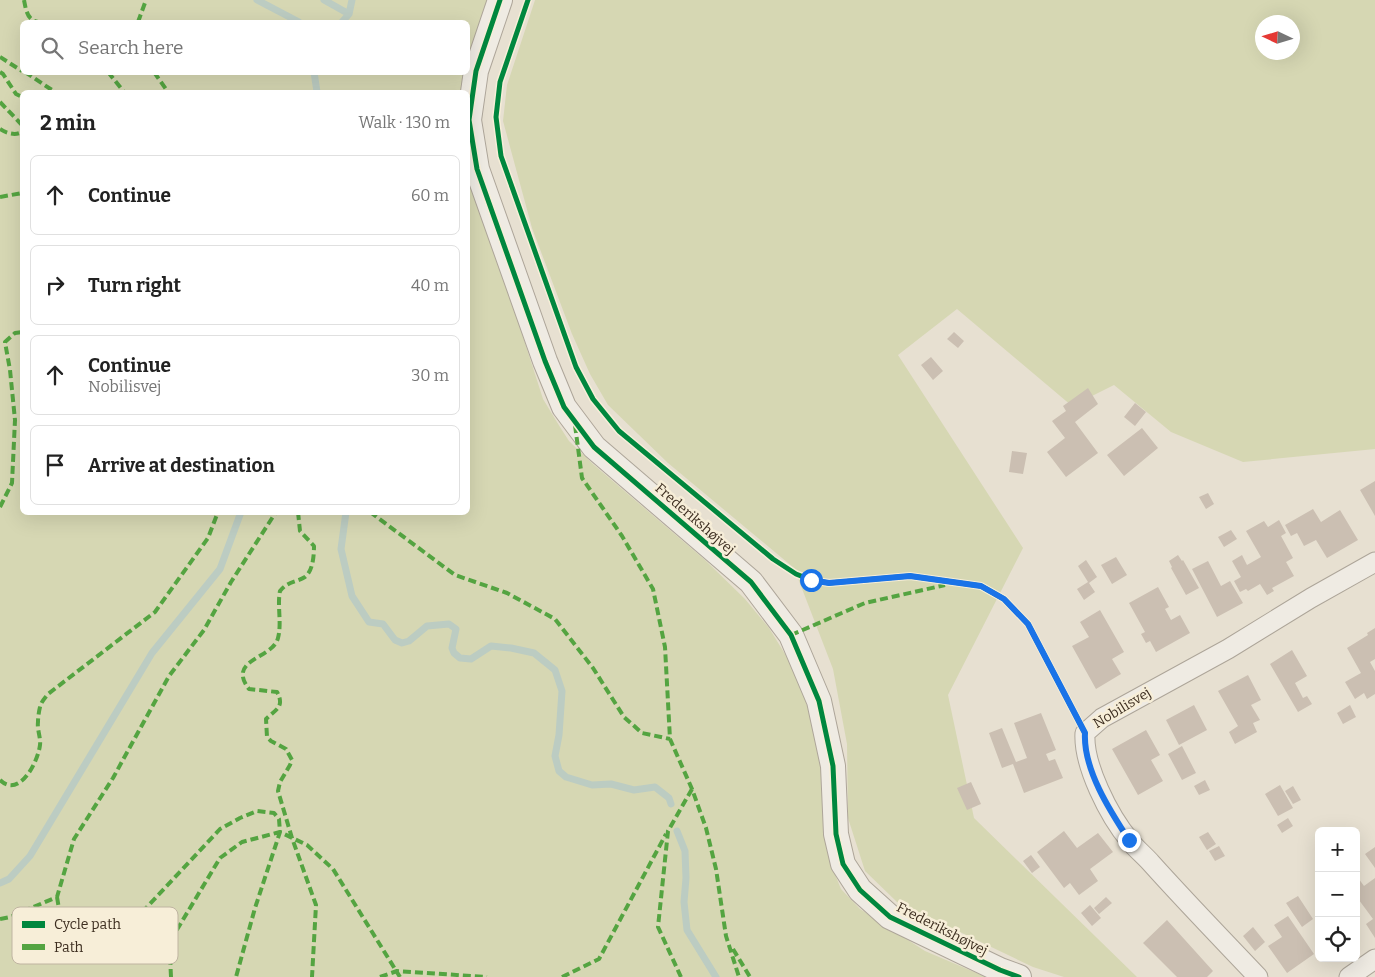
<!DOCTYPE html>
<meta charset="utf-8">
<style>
:root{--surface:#fff;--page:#f6f6f6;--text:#222;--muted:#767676;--line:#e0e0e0}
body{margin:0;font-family:Bitter,serif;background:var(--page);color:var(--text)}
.controls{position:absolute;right:15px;bottom:15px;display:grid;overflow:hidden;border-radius:8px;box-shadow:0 5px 20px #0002}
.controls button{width:45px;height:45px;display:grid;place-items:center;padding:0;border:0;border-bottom:1px solid var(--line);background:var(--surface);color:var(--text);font:25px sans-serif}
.compass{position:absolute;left:1255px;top:15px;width:45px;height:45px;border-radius:50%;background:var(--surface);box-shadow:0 5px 20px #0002;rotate:274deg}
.stop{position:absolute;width:15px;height:15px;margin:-11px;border:4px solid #1a73e8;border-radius:50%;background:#fff}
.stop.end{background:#1a73e8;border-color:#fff;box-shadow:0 1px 5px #0008}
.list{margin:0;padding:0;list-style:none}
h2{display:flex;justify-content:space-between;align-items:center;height:65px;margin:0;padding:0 20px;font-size:21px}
h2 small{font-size:16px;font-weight:400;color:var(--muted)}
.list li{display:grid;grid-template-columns:32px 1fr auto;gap:15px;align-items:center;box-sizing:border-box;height:80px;margin:0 10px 10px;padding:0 10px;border:1px solid var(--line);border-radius:8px}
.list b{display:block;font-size:19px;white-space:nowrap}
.list p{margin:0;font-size:16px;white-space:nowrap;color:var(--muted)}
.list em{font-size:16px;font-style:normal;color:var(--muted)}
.icon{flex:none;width:28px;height:28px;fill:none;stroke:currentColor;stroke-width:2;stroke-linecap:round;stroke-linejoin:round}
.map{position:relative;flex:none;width:1375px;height:977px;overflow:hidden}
.search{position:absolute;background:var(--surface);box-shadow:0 5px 20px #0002;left:20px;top:20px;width:450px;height:55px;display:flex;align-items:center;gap:12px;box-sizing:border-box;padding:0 18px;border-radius:8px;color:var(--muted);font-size:19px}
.panel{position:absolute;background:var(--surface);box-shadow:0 5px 20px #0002;left:20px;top:90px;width:450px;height:425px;border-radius:8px}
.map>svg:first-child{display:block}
.green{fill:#d6d7b3;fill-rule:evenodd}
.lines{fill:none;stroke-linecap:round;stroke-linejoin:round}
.stream{stroke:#bcccc2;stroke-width:7}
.building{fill:#cbbfb2}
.minor-casing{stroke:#ada599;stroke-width:21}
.tertiary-casing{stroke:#ada599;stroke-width:26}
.minor{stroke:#efebe3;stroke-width:19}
.tertiary{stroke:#efebe3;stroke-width:24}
.quiet{stroke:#54a441;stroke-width:4;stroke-dasharray:8 4;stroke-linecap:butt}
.cycleway-casing{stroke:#f7eed8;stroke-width:8}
.cycleway{stroke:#00873e;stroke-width:5}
.route{stroke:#1a73e8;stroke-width:6}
.labels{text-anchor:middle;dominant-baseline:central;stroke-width:5;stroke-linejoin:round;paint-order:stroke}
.street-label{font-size:14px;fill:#3d2e20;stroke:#f7eed8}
.key{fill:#f7eed8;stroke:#bfb4a1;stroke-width:1}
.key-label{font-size:14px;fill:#3d2e20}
</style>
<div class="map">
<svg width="1375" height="977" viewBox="0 0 1375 977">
<rect width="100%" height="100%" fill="#e7e0d1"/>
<path class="green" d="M0,0H487L463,92H22V512H468V176L518,321L543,399L560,427L569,441L594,465L705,560L745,599L769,628L793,667L806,702L816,740L827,794L832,867L841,889L860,909L925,951L986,977H0ZM22,22H468V72H22Z
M535,0H1375V449L1243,462L1171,432L1114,385L1072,406L957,309L898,355L1023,548L948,695L974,818L1137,977H1064L1033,967L897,902L865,871L848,818L847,744L833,669L794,568L668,463L608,405L590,374L572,334L532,228L503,121L507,85ZM1262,22H1292V52H1262Z"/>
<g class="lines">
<path class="stream" d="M257,0L299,22
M324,0L349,14
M342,22L349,14L352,0
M314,72L317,92
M346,512L341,549L352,596L369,622L383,624L395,640L402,643L409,641L427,626L449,624L456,629L452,648L454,653L460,658L471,659L491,646L511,648L534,653L555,670L562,691L559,735L555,756L559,771L566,777L592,785L611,784L634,790L655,787L669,798L671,804
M677,831L685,851L686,878L684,902L687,930L716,977
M0,883L9,879L30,856L152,653L220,569L241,512"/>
</g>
<path class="building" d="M954,332L964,341L958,348L947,339Z
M931,357L943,371L933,380L921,365Z
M1088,388L1098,404L1075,422L1098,453L1066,477L1047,452L1065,438L1052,421L1066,411L1063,406Z
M1135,403L1146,412L1135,426L1124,417Z
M1142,428L1158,448L1124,476L1107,455Z
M1012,451L1027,453L1023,474L1009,472Z
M1375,481V516L1360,490Z
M1208,493L1214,504L1206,509L1199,497Z
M1313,509L1321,522L1340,510L1358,540L1327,558L1316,540L1304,546L1297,533L1291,536L1285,525Z
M1279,520L1286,533L1281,536L1293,558L1286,562L1294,576L1272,588L1274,591L1267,595L1260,584L1248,591L1246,589L1240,592L1234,581L1241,577L1232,561L1242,555L1247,565L1261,557L1246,531L1264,521L1268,527Z
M1231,530L1237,539L1224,547L1218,537Z
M1178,555L1182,561L1183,560L1199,588L1186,595L1171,568L1172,567L1169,561Z
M1116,557L1127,575L1112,584L1101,565Z
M1086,560L1097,577L1089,583L1095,592L1084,600L1077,589L1088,582L1078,566Z
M1208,561L1221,586L1230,581L1243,603L1217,617L1192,569Z
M1158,587L1169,607L1165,609L1171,620L1180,615L1190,633L1156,652L1150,641L1146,643L1141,634L1145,632L1129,603Z
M1100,610L1124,652L1112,659L1121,674L1096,689L1072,646L1089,637L1080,622Z
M1375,628V659L1370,662L1375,671V694L1367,699L1364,693L1355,699L1345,682L1361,673L1347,648L1368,635L1367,633Z
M1292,650L1307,676L1295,683L1303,698L1307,696L1312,704L1298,712L1270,664Z
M1248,675L1261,700L1251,705L1260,720L1253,723L1257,732L1235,744L1229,732L1238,726L1218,691Z
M1194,705L1207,730L1179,745L1166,720Z
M1350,705L1356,717L1343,724L1337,713Z
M1041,713L1056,750L1046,754L1049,761L1055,759L1063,778L1024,793L1013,764L1002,768L989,733L1002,728L1016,762L1027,758L1014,723Z
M1146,730L1160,755L1151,760L1163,781L1138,795L1112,749Z
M1182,746L1196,773L1182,780L1168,754Z
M1205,780L1210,790L1199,795L1194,786Z
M971,782L981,804L967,810L957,788Z
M1280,785L1293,808L1278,816L1265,794Z
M1293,786L1301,800L1293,804L1285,791Z
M1288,818L1293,826L1282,833L1277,825Z
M1064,831L1077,848L1098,833L1113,852L1090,869L1098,881L1079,895L1070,883L1064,888L1037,852Z
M1208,832L1216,844L1207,850L1199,837Z
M1219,846L1225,856L1215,861L1209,851Z
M1375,847V868L1365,854Z
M1031,855L1040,867L1032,873L1023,861Z
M1356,875L1364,886L1375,878V938L1366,924L1373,919L1356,896Z
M1298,896L1313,919L1302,927L1286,903Z
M1106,897L1112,903L1099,914L1094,908Z
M1090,905L1101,918L1092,926L1081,913Z
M1288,916L1314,954L1287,973L1268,946L1282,937L1274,925Z
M1167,920L1213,971L1207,977H1177L1143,943Z
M1253,927L1265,942L1255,951L1243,936Z"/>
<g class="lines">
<g class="minor-casing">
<path id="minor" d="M1258,977C1222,939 1186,902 1151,863C1144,855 1136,849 1130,841C1109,816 1083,765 1085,733L1102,718L1228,649L1311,598L1375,562
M1349,977L1375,959"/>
</g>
<g class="tertiary-casing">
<path id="tertiary" d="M500,0L476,71L469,120L477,169L545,361L564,407L594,447L751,582L791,635L819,701L833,766L836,834L843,864L860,890L890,917L1000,970L1019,977"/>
</g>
<use href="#minor" class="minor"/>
<use href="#tertiary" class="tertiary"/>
<path class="quiet" d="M24,0C26,10 27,20 38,22
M138,22L146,0
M0,57L22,71
M0,72L3,74L16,94L22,97
M25,72L55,92
M108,72L124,92
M154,72L168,92
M0,102L22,125
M0,129C6,133 15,136 22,132
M0,197L22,193
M575,425L582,478L622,536L653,589L665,647L670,739L692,789L706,828L716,869L726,936L739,977
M0,507L12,483L15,420L10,370L5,342L15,333L22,332
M298,512L300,531L314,546C314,555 313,571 305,577C295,583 288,581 280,591C277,606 282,623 278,638C273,659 226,659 249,689L277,692C285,707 276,709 266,719L267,737L271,741L286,749L292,760L290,765L280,782L278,791L292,838L316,905L312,977
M370,512L455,575L507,593L555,619L593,668L624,717L642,733L670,739
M791,635L865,603L945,585
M0,780C19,799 38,762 40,745C41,738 37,730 38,722C38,717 39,711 40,707C41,702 45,698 48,694L155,612L208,538L218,512
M57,897L61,921L79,954L93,958L105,952L220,829L240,818L257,811L274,813L279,819L280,832L255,908L236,977
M0,919L10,917L57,897L74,839L113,778L169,676L204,630L231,582L276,512
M733,949L750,977
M171,977L170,956L175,933L220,858L242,842L280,832L307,845L333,869L400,977
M380,977L397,971L487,977
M562,977L599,959L666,834
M681,977L658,927L668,831L692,789"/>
<g class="cycleway-casing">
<path id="cycleway" d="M500,0L476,71L469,120L477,169L545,361L564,407L594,447L751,582L791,635L819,701L833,766L836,834L843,864L860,890L890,917L1000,970L1019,977
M528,0L500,82L496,117L501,156L576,367L593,399L619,431L773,559L796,574L811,580L829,583L910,576L981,586L1004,599L1028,624L1085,733"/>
</g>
<use href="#cycleway" class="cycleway"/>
</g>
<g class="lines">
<path class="route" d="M811,580L829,583L910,576L981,586L1004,599L1028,624L1085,733C1083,769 1110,811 1129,840"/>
</g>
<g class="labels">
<g class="street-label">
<text transform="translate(695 519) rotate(41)">Frederikshøjvej</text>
<text transform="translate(1122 708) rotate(-31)">Nobilisvej</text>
<text transform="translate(942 929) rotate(27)">Frederikshøjvej</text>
</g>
</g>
<rect x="12" y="907" width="166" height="57" rx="8" class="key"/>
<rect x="22" y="921" width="23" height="7" fill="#00873e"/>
<rect x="22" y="944" width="23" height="6" fill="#54a441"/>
<g class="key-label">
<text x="54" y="929">Cycle path</text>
<text x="54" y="952">Path</text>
</g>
</svg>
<div class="controls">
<button>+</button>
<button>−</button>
<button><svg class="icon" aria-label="locate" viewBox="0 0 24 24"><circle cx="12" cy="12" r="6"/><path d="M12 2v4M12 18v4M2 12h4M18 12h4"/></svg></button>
</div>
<svg class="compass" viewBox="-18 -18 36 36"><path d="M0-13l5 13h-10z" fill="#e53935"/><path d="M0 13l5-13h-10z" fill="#767676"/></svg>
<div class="stop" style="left:811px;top:580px"></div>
<div class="stop end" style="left:1129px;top:840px"></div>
<div class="search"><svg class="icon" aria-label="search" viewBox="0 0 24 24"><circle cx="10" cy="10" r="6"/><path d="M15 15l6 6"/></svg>Search here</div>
<section class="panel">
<h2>2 min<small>Walk · 130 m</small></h2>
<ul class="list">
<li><svg class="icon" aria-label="ahead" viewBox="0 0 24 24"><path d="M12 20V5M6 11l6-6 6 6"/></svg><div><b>Continue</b></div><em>60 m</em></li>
<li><svg class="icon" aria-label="right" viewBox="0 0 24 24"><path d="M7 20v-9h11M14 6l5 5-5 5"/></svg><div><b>Turn right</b></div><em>40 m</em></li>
<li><svg class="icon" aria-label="ahead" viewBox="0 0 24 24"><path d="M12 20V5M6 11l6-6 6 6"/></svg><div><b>Continue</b><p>Nobilisvej</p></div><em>30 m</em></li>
<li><svg class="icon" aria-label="arrive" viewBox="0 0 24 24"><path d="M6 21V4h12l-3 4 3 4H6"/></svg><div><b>Arrive at destination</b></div></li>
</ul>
</section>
</div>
